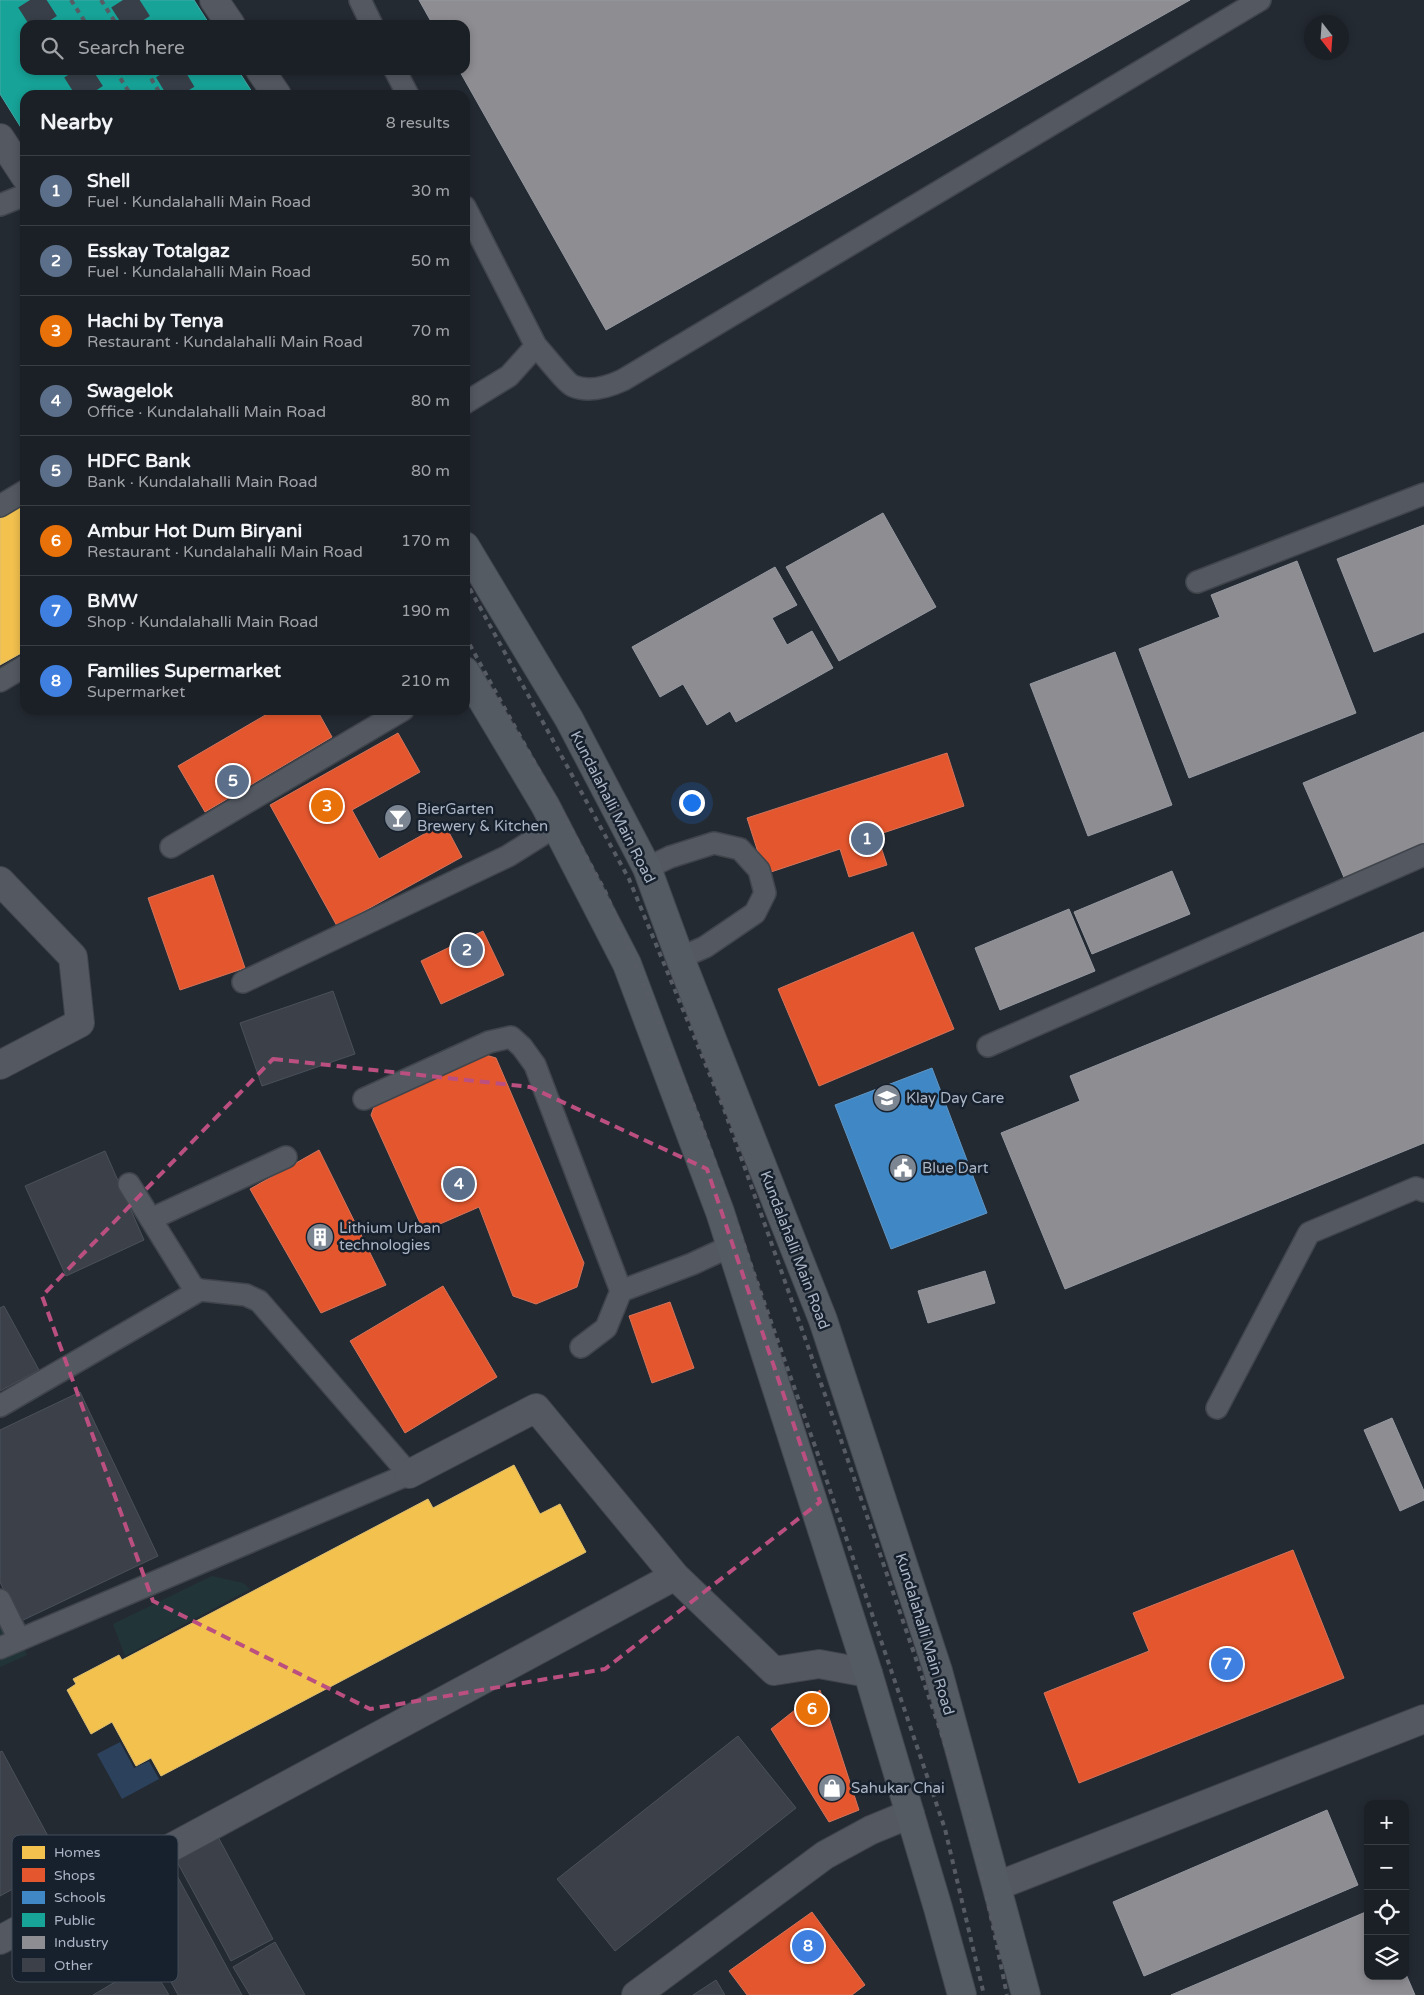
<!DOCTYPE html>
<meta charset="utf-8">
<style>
:root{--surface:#1b2026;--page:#24282e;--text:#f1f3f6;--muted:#a0a3a7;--line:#393e43;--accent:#8c9099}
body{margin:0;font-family:"Varela Round",sans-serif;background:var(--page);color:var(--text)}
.controls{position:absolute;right:15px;bottom:15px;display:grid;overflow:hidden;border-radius:10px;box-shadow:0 2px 8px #0003}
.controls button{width:45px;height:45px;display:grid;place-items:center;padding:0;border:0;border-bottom:1px solid var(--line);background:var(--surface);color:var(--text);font:25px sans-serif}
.compass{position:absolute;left:1304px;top:15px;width:45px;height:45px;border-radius:50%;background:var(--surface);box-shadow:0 2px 8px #0003;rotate:163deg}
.you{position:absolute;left:691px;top:802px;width:18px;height:18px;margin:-12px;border:4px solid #fff;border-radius:50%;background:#1a73e8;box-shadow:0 0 0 8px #1a73e833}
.badge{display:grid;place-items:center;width:32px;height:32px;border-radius:50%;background:var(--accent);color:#fff;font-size:16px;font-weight:700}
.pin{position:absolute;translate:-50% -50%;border:2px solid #fff;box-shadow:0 1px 5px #0006}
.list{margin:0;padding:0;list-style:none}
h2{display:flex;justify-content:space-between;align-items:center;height:65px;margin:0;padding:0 20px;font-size:21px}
h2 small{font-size:16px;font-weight:400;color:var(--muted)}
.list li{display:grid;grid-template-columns:32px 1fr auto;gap:15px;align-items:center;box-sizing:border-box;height:70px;padding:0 20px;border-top:1px solid var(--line)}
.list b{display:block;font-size:19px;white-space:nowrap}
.list p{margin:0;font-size:16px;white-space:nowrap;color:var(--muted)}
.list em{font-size:16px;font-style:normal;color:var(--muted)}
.icon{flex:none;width:28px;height:28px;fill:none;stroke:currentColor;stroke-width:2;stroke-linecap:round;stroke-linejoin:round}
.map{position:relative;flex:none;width:1424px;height:1995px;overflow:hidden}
.search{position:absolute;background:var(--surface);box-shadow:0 2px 8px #0003;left:20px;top:20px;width:450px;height:55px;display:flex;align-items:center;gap:12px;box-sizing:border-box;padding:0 18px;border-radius:15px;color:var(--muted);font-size:19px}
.panel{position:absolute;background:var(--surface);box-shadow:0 2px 8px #0003;left:20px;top:90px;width:450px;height:625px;border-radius:15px}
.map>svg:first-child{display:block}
.green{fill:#213539}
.water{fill:#2c415b}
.homes{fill:#f2c14e;stroke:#ddbe72}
.shops{fill:#e4572e;stroke:#d3745c}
.schools{fill:#3f88c5;stroke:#5f96c5}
.public{fill:#17a398;stroke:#43a9a6}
.industry{fill:#8d8d92;stroke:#9699a2}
.building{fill:#3b4049;stroke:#4b515a}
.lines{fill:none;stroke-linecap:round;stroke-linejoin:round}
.primary-tunnel{stroke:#383f48;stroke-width:28;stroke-dasharray:28 14;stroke-linecap:butt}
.service-casing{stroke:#40454c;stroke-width:24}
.minor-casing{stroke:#40454c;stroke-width:30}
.tertiary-casing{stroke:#40454c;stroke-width:30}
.primary-casing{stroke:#41464f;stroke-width:30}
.service{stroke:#535861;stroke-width:21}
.minor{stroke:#535861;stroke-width:28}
.tertiary{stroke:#535861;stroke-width:28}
.primary{stroke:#555b63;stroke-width:28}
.rail{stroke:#575c64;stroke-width:4;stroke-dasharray:5 5;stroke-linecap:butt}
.marked{fill:none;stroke:#ba4f80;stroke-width:4;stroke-dasharray:10 6;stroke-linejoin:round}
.labels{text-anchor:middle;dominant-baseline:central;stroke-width:5;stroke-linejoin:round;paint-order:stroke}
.street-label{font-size:15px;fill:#abb6c6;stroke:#17202d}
.poi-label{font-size:15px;fill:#abb6c6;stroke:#17202d;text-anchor:start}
.key{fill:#17202d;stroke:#434d5b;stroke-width:1}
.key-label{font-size:14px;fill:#abb6c6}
</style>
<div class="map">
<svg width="1424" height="1995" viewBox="0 0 1424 1995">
<rect width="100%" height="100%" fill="#242a32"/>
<path class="green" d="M212,1576L243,1583L250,1589L125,1656L113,1624Z
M0,1605L27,1655L0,1667Z"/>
<path class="water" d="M120,1742L134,1768L149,1761L159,1779L122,1799L97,1754Z"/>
<path class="homes" d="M25,499V651L0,665V514Z
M514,1465L540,1514L560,1504L586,1552L161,1776L151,1758L136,1766L112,1722L91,1734L67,1690L76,1684L73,1679L119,1655L122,1660L428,1499L433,1508Z"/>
<path class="shops" d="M274,710H317L332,737L205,812L178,766Z
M398,733L420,772L352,810L379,859L444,823L462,857L337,926L270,805Z
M947,753L964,806L877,835L887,865L849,877L840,849L765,874L747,818Z
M213,875L245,968L180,990L148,898Z
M483,931L504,975L441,1004L421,961Z
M913,932L954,1029L819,1086L778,989Z
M479,1053L496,1058L584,1263L577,1287L536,1304L513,1296L479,1207L433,1227L420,1223L371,1115L377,1099Z
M319,1150L386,1285L321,1313L250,1189Z
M443,1286L497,1377L405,1433L350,1341Z
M670,1302L694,1368L652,1383L629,1316Z
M1293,1550L1344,1678L1079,1783L1044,1693L1149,1651L1133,1613Z
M820,1690L859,1810L829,1822L771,1729Z
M812,1912L865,1985L852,1995H747L729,1971Z"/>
<path class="schools" d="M932,1068L987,1213L891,1249L835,1105Z"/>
<path class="public" d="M0,0H194L210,25H25V70H238L254,95H25V134L0,94Z"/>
<path class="industry" d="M419,0H1190L606,330L459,70H465V25H433Z
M883,513L936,607L839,661L786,567Z
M1424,525V632L1374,652L1337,559Z
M1297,561L1356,713L1189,778L1139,649L1220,617L1211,595Z
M775,567L797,605L772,618L787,645L812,631L833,668L736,722L730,711L707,725L683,684L660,697L632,647Z
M1115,652L1172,805L1088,836L1030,684Z
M1424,732V849L1346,882L1303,783Z
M1172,871L1190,914L1092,954L1074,912Z
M1069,909L1095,971L1000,1010L975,948Z
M1424,932V1143L1065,1289L1001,1133L1080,1101L1070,1076Z
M985,1271L995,1303L928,1323L918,1291Z
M1392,1418L1424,1491V1500L1400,1511L1364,1430Z
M1327,1810L1358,1885L1144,1976L1113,1902Z
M1368,1911V1976H1405V1972L1415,1995H1171Z"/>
<path class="building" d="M333,991L355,1054L262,1086L240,1023Z
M105,1151L144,1240L66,1276L25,1186Z
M4,1306L39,1370L0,1391V1308Z
M80,1392L158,1556L19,1622L0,1582V1430Z
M738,1736L796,1808L615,1951L557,1879Z
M2,1751L62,1862L0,1896V1752Z
M217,1835L273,1939L231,1961L175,1858Z
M169,1861L242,1995H178L120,1888Z
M275,1942L305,1995H250L233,1967Z
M149,1962L169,1995H93Z
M716,1980L725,1995H693Z"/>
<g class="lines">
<path class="primary-tunnel" d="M30,0L46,25
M123,0L139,25
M76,70L92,95
M168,70L183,95"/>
<g class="service-casing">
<path id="service" d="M360,0L372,25
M395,70L408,95
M0,205L25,195
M465,207L536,346L509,376L465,403
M536,346C543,353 566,383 573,386C590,393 608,387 623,380L1260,0
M0,506L25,491
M1197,582L1424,494
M0,681L25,666
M171,847L403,710
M647,868L670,857L714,843L740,849L759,870L765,893L755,913L705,947L680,958
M243,982L508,856L556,826
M988,1046L1424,855
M364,1099L489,1042L511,1037L522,1047L535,1065L621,1291L692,1264L731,1246
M151,1219L286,1157
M581,1347L606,1328L621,1291
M0,1406L200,1290
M1217,1408L1309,1233L1416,1188L1424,1191
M0,1600L19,1639
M0,1648L409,1474L259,1301L246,1295L200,1290L193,1287L129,1184"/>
</g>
<g class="minor-casing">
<path id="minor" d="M0,881L73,957L80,1023L0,1065
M409,1474L536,1408L675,1576L774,1671L819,1664L868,1673
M0,1940L675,1576
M636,1995L825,1855L871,1830L910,1814"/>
</g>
<g class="tertiary-casing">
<path id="tertiary" d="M214,0L231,25
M260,70L277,95
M0,138L25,176
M997,1886L1424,1719"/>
</g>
<g class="primary-casing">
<path id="primary" d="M465,546L569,719L647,868L680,958L823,1320L938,1671L1026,1995
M465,671L545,805L627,964L720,1212L868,1673L938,1908L962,1995"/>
</g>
<use href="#service" class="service"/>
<use href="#minor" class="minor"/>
<use href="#tertiary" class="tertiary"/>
<use href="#primary" class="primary"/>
<path class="rail" d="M71,0L87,25
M101,0L117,25
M115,70L131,95
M146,70L161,95
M465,580L629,879L724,1109L841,1440L971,1820L1007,1995
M465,636L605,891L699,1118L816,1449L945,1829L984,1995"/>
</g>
<path class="marked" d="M273,1059L530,1087L707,1169L820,1502L605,1669L370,1709L153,1601L42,1296Z"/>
<defs>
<g id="bar-disc" transform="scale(1.4375)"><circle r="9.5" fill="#7c8592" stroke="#17202d"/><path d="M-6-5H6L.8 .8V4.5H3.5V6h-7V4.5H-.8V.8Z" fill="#fff"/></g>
<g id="school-disc" transform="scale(1.4375)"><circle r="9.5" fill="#7c8592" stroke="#17202d"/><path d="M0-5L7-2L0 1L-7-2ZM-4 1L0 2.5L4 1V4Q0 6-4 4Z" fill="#fff"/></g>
<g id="civic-disc" transform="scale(1.4375)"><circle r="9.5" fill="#7c8592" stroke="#17202d"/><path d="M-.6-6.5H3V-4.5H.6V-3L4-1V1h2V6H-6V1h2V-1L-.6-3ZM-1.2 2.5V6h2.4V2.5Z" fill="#fff"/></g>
<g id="building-disc" transform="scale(1.4375)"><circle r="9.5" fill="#7c8592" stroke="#17202d"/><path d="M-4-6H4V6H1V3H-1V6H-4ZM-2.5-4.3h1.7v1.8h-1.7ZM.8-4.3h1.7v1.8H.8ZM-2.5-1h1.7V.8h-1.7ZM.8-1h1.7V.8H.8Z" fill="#fff"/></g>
<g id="shop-disc" transform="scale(1.4375)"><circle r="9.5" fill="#7c8592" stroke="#17202d"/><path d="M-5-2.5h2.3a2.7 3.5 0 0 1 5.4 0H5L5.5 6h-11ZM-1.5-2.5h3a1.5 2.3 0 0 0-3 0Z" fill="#fff"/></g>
</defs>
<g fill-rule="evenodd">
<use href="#bar-disc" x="398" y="818"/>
<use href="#school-disc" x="887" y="1098"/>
<use href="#civic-disc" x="903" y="1168"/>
<use href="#building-disc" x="320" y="1237"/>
<use href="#shop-disc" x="832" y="1788"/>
</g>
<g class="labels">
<g class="street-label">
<text transform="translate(613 807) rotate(63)">Kundalahalli Main Road</text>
<text transform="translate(795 1250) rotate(69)">Kundalahalli Main Road</text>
<text transform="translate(925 1634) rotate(73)">Kundalahalli Main Road</text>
</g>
<g class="poi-label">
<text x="417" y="809">BierGarten<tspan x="417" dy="17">Brewery &amp; Kitchen</tspan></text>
<text x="906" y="1098">Klay Day Care</text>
<text x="922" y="1168">Blue Dart</text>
<text x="339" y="1228">Lithium Urban<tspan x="339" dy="17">technologies</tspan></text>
<text x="851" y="1788">Sahukar Chai</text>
</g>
</g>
<rect x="12" y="1835" width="166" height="147" rx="8" class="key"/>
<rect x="22" y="1846" width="23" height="13" fill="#f2c14e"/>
<rect x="22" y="1868" width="23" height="14" fill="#e4572e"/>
<rect x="22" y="1891" width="23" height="13" fill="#3f88c5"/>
<rect x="22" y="1913" width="23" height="14" fill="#17a398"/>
<rect x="22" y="1936" width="23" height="13" fill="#8d8d92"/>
<rect x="22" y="1958" width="23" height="14" fill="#3b4049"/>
<g class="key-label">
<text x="54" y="1857">Homes</text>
<text x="54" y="1880">Shops</text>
<text x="54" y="1902">Schools</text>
<text x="54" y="1925">Public</text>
<text x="54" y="1947">Industry</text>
<text x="54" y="1970">Other</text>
</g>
</svg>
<div class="controls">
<button>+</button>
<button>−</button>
<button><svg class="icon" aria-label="locate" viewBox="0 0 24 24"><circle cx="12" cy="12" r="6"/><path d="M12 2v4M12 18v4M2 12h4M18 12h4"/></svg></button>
<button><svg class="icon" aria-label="layers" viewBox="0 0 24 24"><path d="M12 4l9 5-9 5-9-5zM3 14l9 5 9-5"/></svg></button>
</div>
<svg class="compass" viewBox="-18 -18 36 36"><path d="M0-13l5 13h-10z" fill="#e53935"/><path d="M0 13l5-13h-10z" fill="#a0a3a7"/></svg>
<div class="you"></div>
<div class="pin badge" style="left:867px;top:839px;background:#5c6f8a">1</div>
<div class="pin badge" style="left:467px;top:950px;background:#5c6f8a">2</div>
<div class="pin badge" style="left:327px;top:806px;background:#e8710a">3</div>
<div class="pin badge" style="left:459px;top:1184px;background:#5c6f8a">4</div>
<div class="pin badge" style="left:233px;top:781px;background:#5c6f8a">5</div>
<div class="pin badge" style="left:812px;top:1709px;background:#e8710a">6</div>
<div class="pin badge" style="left:1227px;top:1664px;background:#3f7fe0">7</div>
<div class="pin badge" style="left:808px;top:1946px;background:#3f7fe0">8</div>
<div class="search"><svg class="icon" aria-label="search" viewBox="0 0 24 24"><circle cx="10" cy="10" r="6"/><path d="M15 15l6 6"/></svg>Search here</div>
<section class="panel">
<h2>Nearby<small>8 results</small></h2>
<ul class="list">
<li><span class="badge" style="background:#5c6f8a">1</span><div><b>Shell</b><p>Fuel · Kundalahalli Main Road</p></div><em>30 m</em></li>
<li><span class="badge" style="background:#5c6f8a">2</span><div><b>Esskay Totalgaz</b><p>Fuel · Kundalahalli Main Road</p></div><em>50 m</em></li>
<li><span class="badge" style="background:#e8710a">3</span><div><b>Hachi by Tenya</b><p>Restaurant · Kundalahalli Main Road</p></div><em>70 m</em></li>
<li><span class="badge" style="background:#5c6f8a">4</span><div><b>Swagelok</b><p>Office · Kundalahalli Main Road</p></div><em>80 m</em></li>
<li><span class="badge" style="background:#5c6f8a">5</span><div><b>HDFC Bank</b><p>Bank · Kundalahalli Main Road</p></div><em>80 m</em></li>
<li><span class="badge" style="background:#e8710a">6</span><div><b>Ambur Hot Dum Biryani</b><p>Restaurant · Kundalahalli Main Road</p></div><em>170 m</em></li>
<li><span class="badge" style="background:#3f7fe0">7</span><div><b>BMW</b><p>Shop · Kundalahalli Main Road</p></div><em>190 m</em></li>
<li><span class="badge" style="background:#3f7fe0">8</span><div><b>Families Supermarket</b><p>Supermarket</p></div><em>210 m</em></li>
</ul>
</section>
</div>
